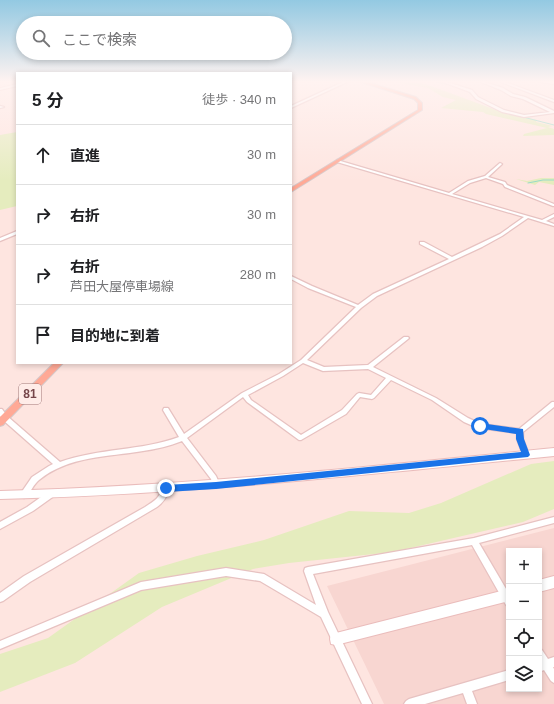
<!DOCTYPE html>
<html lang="ja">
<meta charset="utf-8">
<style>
:root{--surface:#fff;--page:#f6f6f6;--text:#202124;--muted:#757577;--line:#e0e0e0}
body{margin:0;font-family:Helvetica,"Noto Sans JP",sans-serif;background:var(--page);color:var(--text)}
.controls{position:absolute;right:12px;bottom:12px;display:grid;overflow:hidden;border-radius:0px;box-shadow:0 2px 6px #0003}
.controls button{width:36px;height:36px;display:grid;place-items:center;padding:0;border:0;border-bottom:1px solid var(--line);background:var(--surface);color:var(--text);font:20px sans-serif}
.stop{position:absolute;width:12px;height:12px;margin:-9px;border:3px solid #1a73e8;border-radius:50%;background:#fff}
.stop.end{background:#1a73e8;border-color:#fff;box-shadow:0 1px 4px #0008}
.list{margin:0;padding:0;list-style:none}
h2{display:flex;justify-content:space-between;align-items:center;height:52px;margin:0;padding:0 16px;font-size:17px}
h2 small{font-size:13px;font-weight:400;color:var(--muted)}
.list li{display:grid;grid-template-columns:26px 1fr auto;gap:12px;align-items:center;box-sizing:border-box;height:60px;padding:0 16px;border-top:1px solid var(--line)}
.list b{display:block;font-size:15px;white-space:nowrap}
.list p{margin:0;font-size:13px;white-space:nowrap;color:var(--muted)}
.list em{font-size:13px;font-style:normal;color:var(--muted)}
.icon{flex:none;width:22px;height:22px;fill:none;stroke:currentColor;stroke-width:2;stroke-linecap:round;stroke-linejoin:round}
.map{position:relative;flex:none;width:554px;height:704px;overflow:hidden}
.search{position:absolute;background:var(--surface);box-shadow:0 2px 6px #0003;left:16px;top:16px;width:276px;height:44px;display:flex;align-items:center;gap:10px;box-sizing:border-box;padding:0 14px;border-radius:22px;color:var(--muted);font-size:15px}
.panel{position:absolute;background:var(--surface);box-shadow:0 2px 6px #0003;left:16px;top:72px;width:276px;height:292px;border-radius:0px}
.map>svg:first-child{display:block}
.residential{fill:#f8d6d1;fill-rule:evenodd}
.green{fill:#e5ecbe}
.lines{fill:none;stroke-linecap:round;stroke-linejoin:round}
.stream{stroke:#99dbc8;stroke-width:1}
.street-casing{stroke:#e7c2c1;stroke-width:2.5}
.secondary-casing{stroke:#eabcbb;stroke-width:2}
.primary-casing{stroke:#d6c8c9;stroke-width:2}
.street{fill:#fff;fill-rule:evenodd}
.secondary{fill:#fff;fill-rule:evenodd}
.primary{fill:#ffa996;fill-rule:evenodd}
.route{fill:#1a73e8}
.labels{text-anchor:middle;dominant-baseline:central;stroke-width:3;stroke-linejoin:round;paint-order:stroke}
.shield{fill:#ffece8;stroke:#9f7879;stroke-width:1}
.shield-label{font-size:12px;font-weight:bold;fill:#76464a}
</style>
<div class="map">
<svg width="554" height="704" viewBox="0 0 554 704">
<rect width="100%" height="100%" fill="#fee5e0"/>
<path class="residential" d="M554,528V704H384L327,586ZM509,551H539V689H509Z"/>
<path class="green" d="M395,82L421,83L431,86L496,110L537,120L536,122L553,126L548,127L554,129V135L523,136L524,134L547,128L486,114L483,112L441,108L456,100L443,97L428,88Z
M17,132V206L0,210V135Z
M541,178H554V185L539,182L535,185L516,179L527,181Z
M554,461V509L523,522L393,552L289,563L253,569L162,607L75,663L0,692V654L48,638L139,573L197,556L264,540L349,511L409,513L441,503L531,464Z"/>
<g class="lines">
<path class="stream" d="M436,82L451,85
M466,90L478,100
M519,116L554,125
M528,183L543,180H554"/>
<g class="street-casing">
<path id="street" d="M343,82H347L291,108V106Z
M443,82H447L472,90L478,97L504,110L524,115L550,112L523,99L511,96L501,90L481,82H485L503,88L513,94L525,97L554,111V113L524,117L502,112L476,99L470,92Z
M501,82H505L554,100V102Z
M554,82V84L541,82Z
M0,106L4,107L0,108Z
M337,160L449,193L468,181L485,176L500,163L502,164L501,165L488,177L505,182L507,185L554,204V206H553L505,187L503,184L486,178L470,183L452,194L542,220L554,214V217L546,221L554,224V226L528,218L502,236L482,247L377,296L361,308L307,360L324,367L368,365L404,337H408L409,338L408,339L373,367L436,398L468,418L481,424L519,429L552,402H554V407L523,432V439L529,455L528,457L526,458L524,457L523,455L517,439V433L478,428L464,422L432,400L391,380L374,398L372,399L360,397L346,414L301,440H299L247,402L243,397L187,438L216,476L220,485L218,487L216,488L214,487L211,479L182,441C169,446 157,449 143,451C108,457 68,456 39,480C34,484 30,492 27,497L24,498L21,497L20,495L21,493L32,477L49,466L53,464L3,420L0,416V409H2L7,416L60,462C99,448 141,451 179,437L163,410L164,408H168L184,434L242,393L279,374L301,360L356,307L308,288L291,279V276L312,286L358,305L373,294L449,259L420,244V242H424L452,257L500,234L524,217L337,162ZM303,363L323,371L368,369L386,378L371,395L359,393L357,394L342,410L301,435L251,400L248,395L283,376Z
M17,231V234L0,241V238Z
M166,485L168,486L170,488C167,496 164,502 157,507L30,582L3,601L0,602V593L24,576L145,507C156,500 159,498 164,486Z
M51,491L54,492L55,494L54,496L33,511L0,529V522L27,507L48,492Z
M554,517V523L479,543L509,594V606L506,605L472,545L313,574L328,612L372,704H362L321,617L260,581L226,576L141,590L0,649V641L141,582L226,568L264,574L316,605L304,571L305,568L308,567L474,538Z
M539,649L542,650L548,659L554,657V667H553L554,669V683L551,681L544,670L539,672Z
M509,670V680L472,691L477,704H467L463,693L425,704H404L406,701L409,699Z"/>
</g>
<g class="secondary-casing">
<path id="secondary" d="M17,84V86L0,90V88Z
M554,448V456C369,474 186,495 0,499V491C186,486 369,467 554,448Z
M554,576V588L539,592V580Z
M509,589V601L336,645L331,644L330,639L331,634L336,633Z"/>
</g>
<g class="primary-casing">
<path id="primary" d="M361,82H367L416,97L422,103V110L291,192V188L418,110V103L414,99Z
M54,363H63L3,425L0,426V417Z"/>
</g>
<use href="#street" class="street"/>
<use href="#secondary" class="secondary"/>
<use href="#primary" class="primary"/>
</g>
<linearGradient id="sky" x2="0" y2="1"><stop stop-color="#93c9e2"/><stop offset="0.45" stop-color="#fff3f1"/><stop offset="1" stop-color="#fff3f1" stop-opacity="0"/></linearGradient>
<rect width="554" height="181" fill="url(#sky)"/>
<path class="route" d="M480,423L523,429L524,439L530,455L528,457L216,489L166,492L162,488L166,485L216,482L521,452L516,439V434L477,428V424Z"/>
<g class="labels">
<rect class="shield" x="19" y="384" width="22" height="20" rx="3"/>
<g class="shield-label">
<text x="30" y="394">81</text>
</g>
</g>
</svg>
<div class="controls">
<button>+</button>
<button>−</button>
<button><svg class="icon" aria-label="locate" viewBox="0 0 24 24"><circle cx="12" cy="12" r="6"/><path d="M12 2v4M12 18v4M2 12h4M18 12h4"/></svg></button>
<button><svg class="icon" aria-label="layers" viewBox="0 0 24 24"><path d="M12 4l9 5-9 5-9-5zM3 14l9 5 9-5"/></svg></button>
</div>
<div class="stop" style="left:480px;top:426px"></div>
<div class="stop end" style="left:166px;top:488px"></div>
<div class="search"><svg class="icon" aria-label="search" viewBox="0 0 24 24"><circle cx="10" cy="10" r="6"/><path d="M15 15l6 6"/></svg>ここで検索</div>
<section class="panel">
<h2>5 分<small>徒歩 · 340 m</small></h2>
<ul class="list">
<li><svg class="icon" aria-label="ahead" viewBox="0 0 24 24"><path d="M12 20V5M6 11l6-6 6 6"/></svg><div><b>直進</b></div><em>30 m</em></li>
<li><svg class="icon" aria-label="right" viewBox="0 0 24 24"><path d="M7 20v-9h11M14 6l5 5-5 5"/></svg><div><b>右折</b></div><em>30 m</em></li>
<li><svg class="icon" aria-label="right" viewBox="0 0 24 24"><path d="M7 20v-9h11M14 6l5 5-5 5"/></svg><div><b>右折</b><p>芦田大屋停車場線</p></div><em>280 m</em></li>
<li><svg class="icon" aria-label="arrive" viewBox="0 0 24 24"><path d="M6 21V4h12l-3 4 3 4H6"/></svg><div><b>目的地に到着</b></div></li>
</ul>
</section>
</div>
